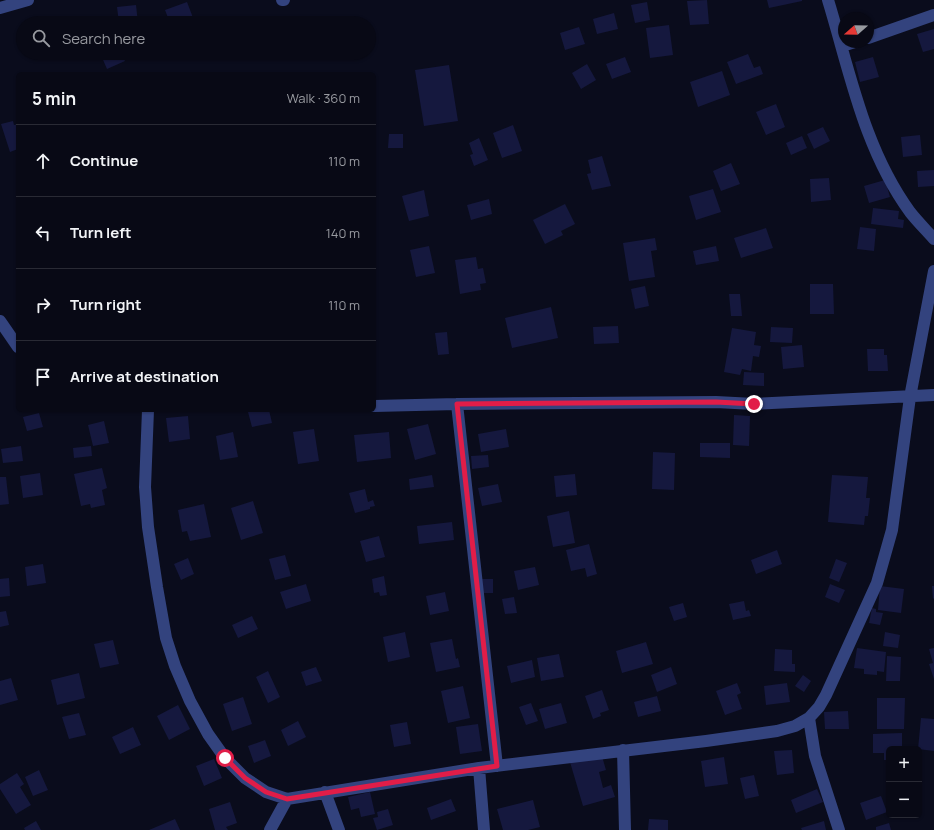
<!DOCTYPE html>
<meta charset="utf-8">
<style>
:root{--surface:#080915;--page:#11121e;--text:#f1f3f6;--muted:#989aa0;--line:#292a34}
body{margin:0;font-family:Manrope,sans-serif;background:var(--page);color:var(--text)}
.controls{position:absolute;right:12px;bottom:12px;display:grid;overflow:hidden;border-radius:6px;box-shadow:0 1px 3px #0004}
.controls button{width:36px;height:36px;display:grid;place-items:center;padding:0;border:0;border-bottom:1px solid var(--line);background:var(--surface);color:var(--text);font:20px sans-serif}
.compass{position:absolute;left:838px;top:12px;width:36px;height:36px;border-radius:50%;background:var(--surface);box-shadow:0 1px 3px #0004;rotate:250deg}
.stop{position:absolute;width:12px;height:12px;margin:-9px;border:3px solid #e11d48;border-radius:50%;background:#fff}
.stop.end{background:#e11d48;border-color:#fff;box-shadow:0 1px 4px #0008}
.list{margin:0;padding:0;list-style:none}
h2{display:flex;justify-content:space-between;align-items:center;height:52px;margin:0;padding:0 16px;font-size:17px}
h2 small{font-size:13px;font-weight:400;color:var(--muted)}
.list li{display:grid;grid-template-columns:26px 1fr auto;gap:12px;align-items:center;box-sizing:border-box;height:72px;padding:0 16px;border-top:1px solid var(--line)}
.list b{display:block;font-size:15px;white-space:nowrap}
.list em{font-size:13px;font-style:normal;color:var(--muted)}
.icon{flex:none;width:22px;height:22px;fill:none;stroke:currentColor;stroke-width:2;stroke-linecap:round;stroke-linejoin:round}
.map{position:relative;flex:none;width:934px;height:830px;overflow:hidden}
.search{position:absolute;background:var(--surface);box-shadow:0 1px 3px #0004;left:16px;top:16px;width:360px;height:44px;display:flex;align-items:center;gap:10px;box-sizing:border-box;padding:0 14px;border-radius:22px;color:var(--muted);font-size:15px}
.panel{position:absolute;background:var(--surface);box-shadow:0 1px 3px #0004;left:16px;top:72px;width:360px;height:340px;border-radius:6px}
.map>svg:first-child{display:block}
.building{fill:#15183e}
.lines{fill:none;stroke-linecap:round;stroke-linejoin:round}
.minor{stroke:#33437e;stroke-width:12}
.route{stroke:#e11d48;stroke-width:5}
</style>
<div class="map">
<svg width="934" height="830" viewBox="0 0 934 830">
<rect width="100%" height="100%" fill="#0a0c1c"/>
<path class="building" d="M707,0L709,24L690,25L687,1Z
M767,0H802V1L769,8Z
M187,2L195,23H170L165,10Z
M647,2L650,20L635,23L631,5Z
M136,5L138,23H119L117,7Z
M614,13L618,29L597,34L593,19Z
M105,18L107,23H91Z
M250,19H268L269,23H250Z
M669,25L673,55L650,58L646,28Z
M579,27L585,44L565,50L560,33Z
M934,29V49L923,52L917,34Z
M100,53H121L125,61L107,69Z
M748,54L754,68L760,66L763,74L736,84L727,62Z
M625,57L631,72L612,79L606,64Z
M873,57L879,77L860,82L855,62Z
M587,64L596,80L581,89L572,73Z
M449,65L458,121L424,126L415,70Z
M722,71L730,95L698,107L690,82Z
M776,104L785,127L766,135L756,112Z
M13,121L14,125L18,124V149L10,152L1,124Z
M513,125L522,151L502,158L493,133Z
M823,127L830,141L814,149L807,134Z
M389,134H403V148H388Z
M920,135L922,155L903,157L901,137Z
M802,136L807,148L791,155L786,143Z
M479,138L488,160L474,166L470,155L473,154L469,143Z
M602,156L611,186L592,190L587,174L591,173L588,160Z
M731,163L740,184L721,191L713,171Z
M934,170V186L918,187L917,171Z
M829,178L831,200L811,202L810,179Z
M885,180L890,197L869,203L864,186Z
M713,189L721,212L696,220L689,196Z
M424,190L429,216L409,221L402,196Z
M489,199L492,214L471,220L467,205Z
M565,204L575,224L561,231L563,235L545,244L533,220Z
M873,208L899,211L898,219L904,220L903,228L871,224Z
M860,227L876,229L874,251L857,249Z
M766,228L773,248L741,258L734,238Z
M655,238L657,250L651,251L655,277L629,281L623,243Z
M429,246L435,273L416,277L410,250Z
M716,246L719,261L696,265L693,251Z
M476,257L478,269L483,268L486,283L480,284L481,290L460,294L455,260Z
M810,284H833L834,314H810Z
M645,286L649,306L635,309L631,289Z
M729,294H740L742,316H731Z
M551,307L558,338L512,348L505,318Z
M618,326L619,343L594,344L593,327Z
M771,327L793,328L792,343L770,342Z
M732,328L756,332L754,345L761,346L759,357L753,356L751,371L742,369L740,375L724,372Z
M447,332L449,354L438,355L435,333Z
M802,345L804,367L783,369L781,347Z
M867,349H884V355H887L888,371H868Z
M744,372L764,373V386L743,385Z
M260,410H269L272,423L252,427L248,412Z
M39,413L43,427L27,431L23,417Z
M734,415L750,416L749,446L733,445Z
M188,416L190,439L169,442L166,418Z
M104,421L109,443L93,446L88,425Z
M428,424L436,454L415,460L407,429Z
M314,429L319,461L298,464L293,432Z
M506,429L509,447L481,452L478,434Z
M233,432L238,457L220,460L216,436Z
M389,432L391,458L357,462L354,435Z
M700,443H730V458L700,457Z
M21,446L23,461L3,463L1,449Z
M91,446L92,456L74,458L73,448Z
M653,452L675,453L674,490L652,489Z
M488,455L489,467L472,469L471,456Z
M102,468L107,488L102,490L105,505L91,508L90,504L81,506L74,474Z
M40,473L43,495L23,498L20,476Z
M575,474L577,495L556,497L554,476Z
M432,475L434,487L410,490L409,479Z
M832,475L868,477L866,498H870L868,516H865L864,525L828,522Z
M0,477H6L9,504L0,505Z
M498,484L502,502L482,506L478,488Z
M365,489L368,502L373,500L375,506L370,507V509L355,513L349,493Z
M253,501L263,533L241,540L231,508Z
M204,504L211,537L190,541L187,531L182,532L178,510Z
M569,511L575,543L553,547L547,516Z
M452,522L454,540L419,544L417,526Z
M379,536L385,557L366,562L360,541Z
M589,544L597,574L587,577L585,568L571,571L566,550Z
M777,550L782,564L756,574L751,560Z
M285,555L291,576L275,580L269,559Z
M188,558L194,574L181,580L174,564Z
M836,559L847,563L839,582L829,578Z
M43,564L46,583L27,586L25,567Z
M535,567L539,585L518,590L514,571Z
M384,576L387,595L380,596L379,592L374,593L372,579Z
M9,578L10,596L0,597V579Z
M481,579H493V593H481Z
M306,584L311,601L286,609L280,592Z
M830,584L845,590L839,603L825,597Z
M880,586L904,589L901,613L878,610Z
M932,586H934V598L933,599Z
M445,592L449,611L430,615L426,596Z
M514,597L517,613L505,614L502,599Z
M744,601L746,611L749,610L751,616L733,620L729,604Z
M683,603L687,617L674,621L669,607Z
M872,608L876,609V612L883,613L880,625L869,623Z
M6,611L9,625L0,627V612Z
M252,616L258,629L238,638L232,625Z
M405,632L410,657L388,662L383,637Z
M885,632L900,635L898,648L883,646Z
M452,639L456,659L458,658L460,667L436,672L430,643Z
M113,640L119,664L100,668L94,644Z
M646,642L653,664L622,673L616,651Z
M857,648L886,652L884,672L877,671V675L864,674V669L854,668Z
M934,648V679L929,664L933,663L929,649Z
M775,649L792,650V664H795V672L774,671Z
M559,654L564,677L541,681L537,658Z
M887,656L901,657L900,681H886Z
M532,660L535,677L511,683L507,666Z
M316,667L322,681L306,686L301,672Z
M671,667L677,684L657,692L651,675Z
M268,671L280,697L268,703L256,677Z
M79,673L85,698L57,705L51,680Z
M803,675L811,681L804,692L795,686Z
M11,678L18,700L0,705V681Z
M737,683L741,693L737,695L742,709L725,715L716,691Z
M787,683L790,702L766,705L764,686Z
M463,686L470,718L448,723L441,691Z
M602,690L609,710L600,713L601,716L593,719L585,696Z
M657,696L661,711L638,717L634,702Z
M243,697L252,724L232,731L223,704Z
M877,698H905L904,729H877Z
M531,703L538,721L526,725L519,707Z
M561,703L567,723L545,729L539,709Z
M178,705L190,729L169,740L157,716Z
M848,711L849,729H825L824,712Z
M79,713L86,735L69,739L62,717Z
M921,718L934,719V751L918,749Z
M298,721L306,737L288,746L281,730Z
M407,722L411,744L394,747L390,725Z
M478,724L482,751L460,754L456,727Z
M133,727L141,745L120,754L112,737Z
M902,733V749H889V760H884V753H873V734Z
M265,740L271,756L254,763L248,746Z
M792,750L794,773L777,775L774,751Z
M601,753L606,770L599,772L603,788L611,785L615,797L583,806L570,762Z
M724,757L728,784L705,787L701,761Z
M214,759L222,778L204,786L196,766Z
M39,770L48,790L33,796L25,777Z
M17,773L24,784L20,787L31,805L16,814L0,789V784Z
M754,775L759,796L745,799L740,778Z
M817,789L823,802L796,813L791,800Z
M370,792L375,814L361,817L359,808L351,810L348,797Z
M881,796L887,812L866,820L860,803Z
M451,799L456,811L431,820L427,808Z
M533,800L540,827L528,830H503L497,809Z
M230,802L237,823L226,827L228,830H215L209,809Z
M388,809L393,825L377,830L373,818L378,817L377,812Z
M175,819L180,830H149Z
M649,819L668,820V830H648Z
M36,821L41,830H25L24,828Z
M824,821L826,830H802L801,828Z
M889,823L891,830H876V827Z"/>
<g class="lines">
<path class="minor" d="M282,0H284
M828,0C850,72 864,149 910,212C917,221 926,230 934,239
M0,8L28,0
M868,38L934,15
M842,46L855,42
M0,321L18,347
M457,404L497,766
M374,406L457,404L716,402L754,404L934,395
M148,410L145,487L148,527L157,587L166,638L175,666L190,701L208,734L225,758L245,778L266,792L287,799L479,768L706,741L777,731L795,726L809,718L819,707L826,695L877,583L892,530L910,397L934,271
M809,718L815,756L839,830
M623,750L625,830
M479,768L484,830
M325,792L339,830
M270,830L287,799"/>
</g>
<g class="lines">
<path class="route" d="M225,758L245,778L266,792L287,799L497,766L457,404L716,402L754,404"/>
</g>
</svg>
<div class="controls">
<button>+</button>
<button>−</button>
</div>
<svg class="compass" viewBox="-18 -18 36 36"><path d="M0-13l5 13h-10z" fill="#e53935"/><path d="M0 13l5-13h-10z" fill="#989aa0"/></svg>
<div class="stop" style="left:225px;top:758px"></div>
<div class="stop end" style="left:754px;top:404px"></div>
<div class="search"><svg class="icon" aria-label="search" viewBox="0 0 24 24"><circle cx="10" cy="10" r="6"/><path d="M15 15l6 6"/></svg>Search here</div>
<section class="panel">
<h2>5 min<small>Walk · 360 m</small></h2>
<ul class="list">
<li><svg class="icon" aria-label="ahead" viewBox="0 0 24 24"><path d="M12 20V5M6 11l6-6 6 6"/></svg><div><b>Continue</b></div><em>110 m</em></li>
<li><svg class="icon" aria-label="left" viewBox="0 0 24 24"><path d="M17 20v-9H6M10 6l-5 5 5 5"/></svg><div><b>Turn left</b></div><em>140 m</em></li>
<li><svg class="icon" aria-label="right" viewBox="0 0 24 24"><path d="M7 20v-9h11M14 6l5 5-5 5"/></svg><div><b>Turn right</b></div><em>110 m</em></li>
<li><svg class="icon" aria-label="arrive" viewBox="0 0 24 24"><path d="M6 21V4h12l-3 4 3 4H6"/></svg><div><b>Arrive at destination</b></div></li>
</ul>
</section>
</div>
